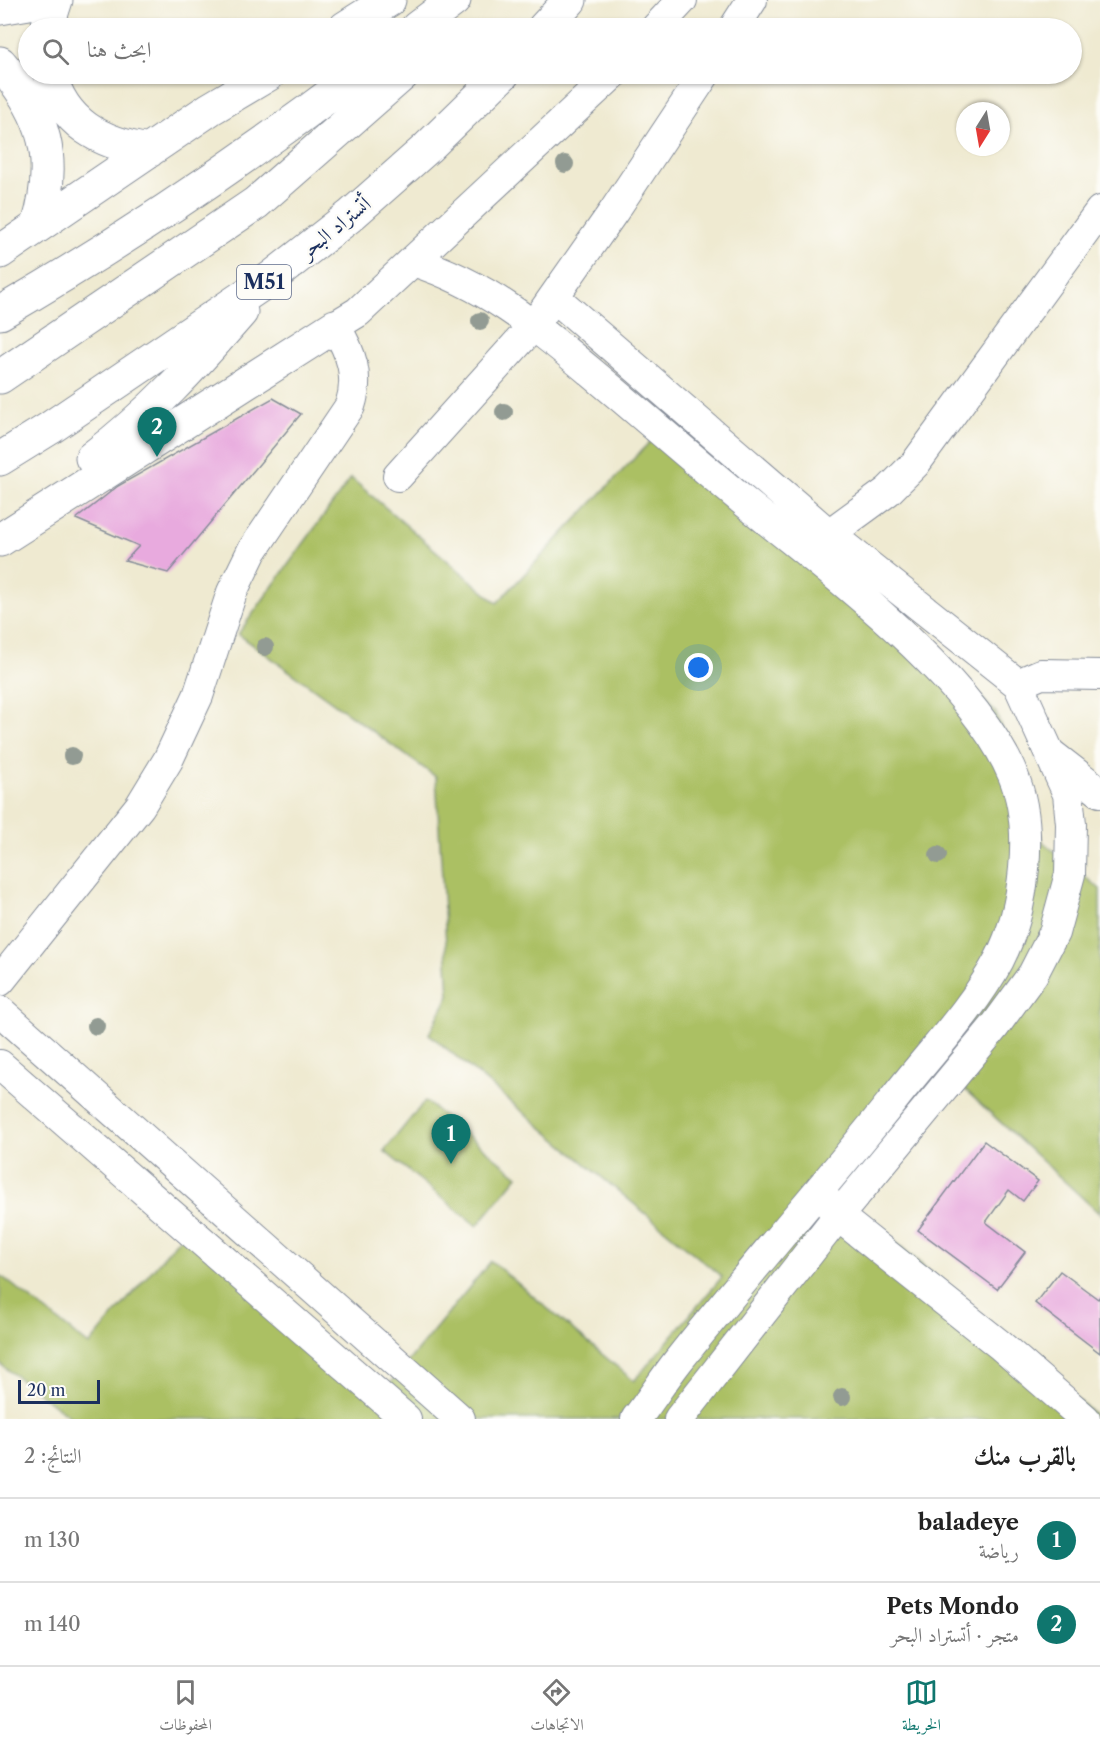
<!DOCTYPE html>
<html lang="ar">
<meta charset="utf-8">
<style>
:root{--surface:#fff;--page:#f6f6f6;--text:#222;--muted:#767676;--line:#e0e0e0;--accent:#0f766e}
body{margin:0;font-family:"Libre Caslon Text",Amiri,serif;background:var(--page);color:var(--text);direction:rtl}
.compass{position:absolute;left:956px;top:102px;width:54px;height:54px;border-radius:50%;background:var(--surface);box-shadow:0 2px 4px #0004;rotate:191deg}
.scale{position:absolute;left:18px;bottom:15px;width:82px;box-sizing:border-box;padding-left:6px;border:3px solid #1b2f5e;border-top:0;font-size:16px;line-height:21px;white-space:nowrap;color:#1b2f5e;-webkit-text-stroke:4px #fdfcf7;paint-order:stroke}
.you{position:absolute;left:699px;top:668px;width:21px;height:21px;margin:-15px;border:4px solid #fff;border-radius:50%;background:#1a73e8;box-shadow:0 0 0 9px #1a73e833}
.badge{display:grid;place-items:center;width:39px;height:39px;border-radius:50%;background:var(--accent);color:#fff;font-size:20px;font-weight:700}
.pin{position:absolute;translate:-50% -50px;filter:drop-shadow(0 2px 3px #0008)}
.pin::after{content:'';position:absolute;top:32px;width:21px;height:18px;background:inherit;clip-path:polygon(0 0,100% 0,50% 100%)}
.list{margin:0;padding:0;list-style:none}
h2{display:flex;justify-content:space-between;align-items:center;height:78px;margin:0;padding:0 24px;font-size:26px}
h2 small{font-size:20px;font-weight:400;color:var(--muted)}
.list li{display:grid;grid-template-columns:39px 1fr auto;gap:18px;align-items:center;box-sizing:border-box;height:84px;padding:0 24px;border-top:2px solid var(--line)}
.list b{display:block;font-size:22px;white-space:nowrap}
.list p{margin:0;font-size:20px;white-space:nowrap;color:var(--muted)}
.list em{font-size:20px;font-style:normal;color:var(--muted)}
.icon{flex:none;width:33px;height:33px;fill:none;stroke:currentColor;stroke-width:2;stroke-linecap:round;stroke-linejoin:round}
.map{position:relative;flex:none;width:1100px;height:1419px;overflow:hidden;direction:ltr}
.search{position:absolute;background:var(--surface);box-shadow:0 2px 4px #0004;left:18px;right:18px;top:18px;height:66px;display:flex;align-items:center;gap:15px;box-sizing:border-box;padding:0 21px;border-radius:33px;color:var(--muted);font-size:22px}
.sheet{height:246px;background:var(--surface)}
nav{display:flex;justify-content:space-around;align-items:center;box-sizing:border-box;height:84px;border-top:2px solid var(--line);background:var(--surface);font-size:16px;color:var(--muted)}
nav a{display:grid;justify-items:center;gap:3px}
nav .on{color:var(--accent)}
.map>svg:first-child{display:block}
.green{fill:#abc064;stroke:#637861;stroke-width:1.5}
.building{fill:#e8aade}
.lines{fill:none;stroke-linecap:round;stroke-linejoin:round}
.street-casing{stroke:#858c98;stroke-width:32}
.secondary-casing{stroke:#858c98;stroke-width:35}
.highway-casing{stroke:#858c98;stroke-width:35}
.street{stroke:#fff;stroke-width:30}
.secondary{stroke:#fff;stroke-width:33}
.highway{stroke:#fff;stroke-width:33}
.tree{fill:#929b93}
.labels{text-anchor:middle;dominant-baseline:central;stroke-width:5;stroke-linejoin:round;paint-order:stroke}
.shield{fill:#fdfcf7;stroke:#5f6c8c;stroke-width:1.5}
.shield-label{font-size:20px;font-weight:bold;fill:#1b2f5e}
.street-label{font-size:21px;fill:#1b2f5e;stroke:#fdfcf7}
</style>
<div class="map">
<svg width="1100" height="1419" viewBox="0 0 1100 1419">
<rect width="100%" height="100%" fill="#fdfcf7"/>
<filter id="ink" filterUnits="userSpaceOnUse"><feTurbulence type="fractalNoise" baseFrequency=".0167" numOctaves="2"/><feDisplacementMap in="SourceGraphic" scale="12" xChannelSelector="R" yChannelSelector="G"/><feConvolveMatrix kernelMatrix="1 2 1 2 8 2 1 2 1" color-interpolation-filters="sRGB"/></filter>
<filter id="wash" filterUnits="userSpaceOnUse"><feTurbulence type="fractalNoise" baseFrequency=".008" numOctaves="4" result="noise"/><feDisplacementMap in="SourceGraphic" scale="24" xChannelSelector="R" yChannelSelector="G"/><feGaussianBlur stdDeviation="1.35" result="paint"/><feColorMatrix in="noise" values="0 0 0 0 0 0 0 0 0 0 0 0 0 0 0 0 0 1.4 0 .05"/><feComposite in="paint" operator="in"/></filter>
<g filter="url(#wash)">
<rect width="100%" height="100%" fill="#efead1"/>
<path class="green" d="M661,430L912,624L996,713L1043,842L1100,889V1214L935,1062L847,1200L1100,1419H73L0,1364V1275L89,1345L188,1228L383,1392L491,1261L634,1381L722,1277L429,1034L449,995L436,777L238,634L351,478L497,603Z
M425,1101L518,1176L477,1226L384,1151Z"/>
<g id="blocks">
<path class="building" d="M273,398L301,414L168,573L125,561L139,546L76,519L118,486Z
M984,1141L1038,1181L1023,1201L1009,1190L986,1222L1025,1252L997,1289L918,1230Z
M1060,1271L1098,1299L1100,1296V1353L1035,1303Z"/>
</g>
</g>
<g filter="url(#ink)">
<use href="#blocks" fill-opacity="0" stroke="#858c98" stroke-width="1.5"/>
<g class="lines">
<g class="street-casing">
<path id="street" d="M656,28L682,0
M734,28L752,0
M413,261C485,284 535,325 592,373C651,422 708,473 768,521C845,583 975,683 1013,775C1035,827 1025,910 999,960C972,1010 929,1054 894,1099C824,1187 748,1272 678,1361C663,1380 651,1400 636,1419
M554,297L829,534L1018,684L1068,794L1071,824L1070,874L1054,933L1033,974L995,1026L838,1216L679,1419
M398,476L534,325L614,211L705,74
M818,550L829,534L888,491L915,464L1100,211
M1018,684L1041,674L1100,675
M1051,754L1100,792
M0,981L140,806L168,760L198,696L232,592L252,551L350,406C360,376 351,352 335,326L358,312L613,74
M0,1011L460,1419
M0,1065L406,1419
M826,1200L838,1216L1000,1345L1085,1419"/>
</g>
<g class="secondary-casing">
<path id="secondary" d="M0,8L46,0"/>
</g>
<g class="highway-casing">
<path id="highway" d="M47,28L56,0
M345,28L389,0
M417,28L454,0
M544,28L570,0
M0,63C46,115 58,159 38,226
M50,74C63,124 101,143 149,151
M0,252L210,109L269,74
M0,313C124,241 244,160 358,74
M0,377L256,203L403,74
M92,458C150,414 194,366 241,312
M0,459L50,428L271,278L350,216L427,148L503,74
M0,540L335,326"/>
</g>
<use href="#street" class="street"/>
<use href="#secondary" class="secondary"/>
<use href="#highway" class="highway"/>
</g>
<g class="tree">
<circle cx="565" cy="164" r="9"/>
<circle cx="480" cy="321" r="9"/>
<circle cx="504" cy="412" r="9"/>
<circle cx="265" cy="647" r="9"/>
<circle cx="72" cy="756" r="9"/>
<circle cx="938" cy="855" r="9"/>
<circle cx="96" cy="1026" r="9"/>
<circle cx="842" cy="1397" r="9"/>
</g>
</g>
<g class="labels">
<rect class="shield" x="237" y="265" width="54" height="34" rx="4.5"/>
<g class="shield-label">
<text x="264" y="282">M51</text>
</g>
<g class="street-label">
<text transform="translate(335 227) rotate(-39)">أتستراد البحر</text>
</g>
</g>
</svg>
<svg class="compass" viewBox="-18 -18 36 36"><path d="M0-13l5 13h-10z" fill="#e53935"/><path d="M0 13l5-13h-10z" fill="#767676"/></svg>
<div class="scale">20 m</div>
<div class="you"></div>
<div class="pin badge" style="left:451px;top:1164px">1</div>
<div class="pin badge" style="left:157px;top:457px">2</div>
<div class="search"><svg class="icon" aria-label="search" viewBox="0 0 24 24"><circle cx="10" cy="10" r="6"/><path d="M15 15l6 6"/></svg>ابحث هنا</div>
</div>
<section class="sheet">
<h2>بالقرب منك<small>النتائج: 2</small></h2>
<ul class="list">
<li><span class="badge">1</span><div><b>baladeye</b><p>رياضة</p></div><em>130 m</em></li>
<li><span class="badge">2</span><div><b>Pets Mondo</b><p>متجر · أتستراد البحر</p></div><em>140 m</em></li>
</ul>
</section>
<nav>
<a class="on"><svg class="icon" aria-label="map" viewBox="0 0 24 24"><path d="M3 6l6-2 6 2 6-2v14l-6 2-6-2-6 2zM9 4v14M15 6v14"/></svg>الخريطة</a>
<a><svg class="icon" aria-label="directions" viewBox="0 0 24 24"><path d="M12 3l9 9-9 9-9-9zM9 14v-3h6M13 9l2 2-2 2"/></svg>الاتجاهات</a>
<a><svg class="icon" aria-label="saved" viewBox="0 0 24 24"><path d="M7 4h10v16l-5-4-5 4z"/></svg>المحفوظات</a>
</nav>
